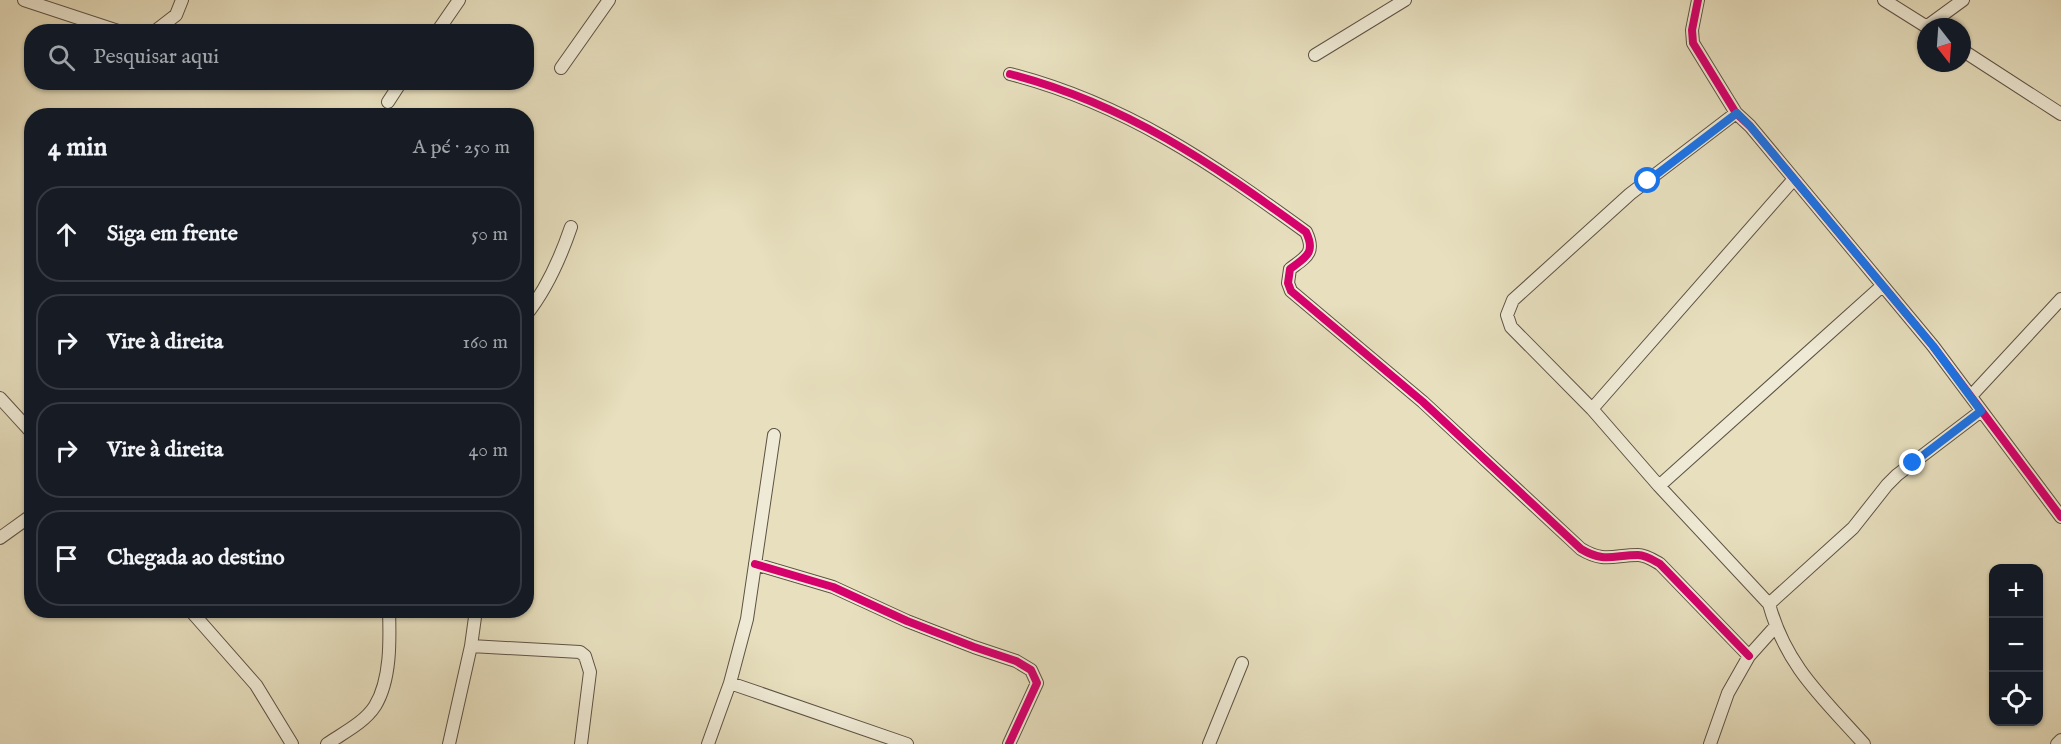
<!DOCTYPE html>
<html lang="pt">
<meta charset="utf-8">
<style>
:root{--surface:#171b24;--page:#242831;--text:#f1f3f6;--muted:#9ea1a6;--line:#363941}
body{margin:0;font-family:"IM FELL English",serif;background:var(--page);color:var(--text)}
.controls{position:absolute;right:18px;bottom:18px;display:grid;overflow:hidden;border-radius:12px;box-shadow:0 2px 4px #0004}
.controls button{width:54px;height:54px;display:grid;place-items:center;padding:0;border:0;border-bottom:2px solid var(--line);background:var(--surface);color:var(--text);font:30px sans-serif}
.compass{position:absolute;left:1917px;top:18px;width:54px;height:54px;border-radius:50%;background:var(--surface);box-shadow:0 2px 4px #0004;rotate:163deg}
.stop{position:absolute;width:18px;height:18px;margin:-14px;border:4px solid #1a73e8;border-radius:50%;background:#fff}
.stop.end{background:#1a73e8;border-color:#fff;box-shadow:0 2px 6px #0008}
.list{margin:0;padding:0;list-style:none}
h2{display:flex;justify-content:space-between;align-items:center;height:78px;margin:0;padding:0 24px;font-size:26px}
h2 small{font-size:20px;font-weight:400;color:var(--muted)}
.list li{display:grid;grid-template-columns:39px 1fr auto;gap:18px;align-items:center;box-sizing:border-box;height:96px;margin:0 12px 12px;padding:0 12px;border:2px solid var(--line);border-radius:24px}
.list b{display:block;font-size:22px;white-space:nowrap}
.list em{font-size:20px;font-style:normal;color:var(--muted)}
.icon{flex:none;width:33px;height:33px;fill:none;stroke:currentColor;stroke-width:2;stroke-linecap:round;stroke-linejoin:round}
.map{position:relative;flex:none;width:2061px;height:744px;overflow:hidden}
.search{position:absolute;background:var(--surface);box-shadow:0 2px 4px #0004;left:24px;top:24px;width:510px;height:66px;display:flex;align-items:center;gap:15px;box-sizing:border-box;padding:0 21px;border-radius:24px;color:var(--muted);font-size:22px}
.panel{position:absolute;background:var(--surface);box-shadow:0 2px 4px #0004;left:24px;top:108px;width:510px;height:510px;border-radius:24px}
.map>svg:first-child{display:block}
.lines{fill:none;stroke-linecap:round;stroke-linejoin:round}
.street-casing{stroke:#5d5244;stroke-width:14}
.street{stroke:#efead5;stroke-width:12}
.cycleway-casing{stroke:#efead5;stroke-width:11}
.cycleway{stroke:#d6006c;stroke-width:8}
.route{stroke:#1a73e8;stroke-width:8}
</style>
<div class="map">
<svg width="2061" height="744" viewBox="0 0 2061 744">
<rect width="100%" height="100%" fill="#e7dfbe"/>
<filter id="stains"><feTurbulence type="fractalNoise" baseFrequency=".00333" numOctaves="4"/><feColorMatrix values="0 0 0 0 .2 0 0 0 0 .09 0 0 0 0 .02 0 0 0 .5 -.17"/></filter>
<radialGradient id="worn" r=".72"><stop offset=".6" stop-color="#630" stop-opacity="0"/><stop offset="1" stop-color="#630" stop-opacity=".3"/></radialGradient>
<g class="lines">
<g class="street-casing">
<path id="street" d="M24,0L121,32
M1698,0L1692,30L1693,43L1736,113L1750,126L1933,346L2061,517
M1884,0L1927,27
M1926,27L1963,0
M154,32L176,15L182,0
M437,32L459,0
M1962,50L2061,114
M1315,55L1405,0
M561,68L609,0
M1010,74C1126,104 1211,163 1306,232C1316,253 1306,257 1290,269L1288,283L1291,291L1423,402L1581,549C1604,563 1614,555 1638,555C1646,555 1653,560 1660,564L1749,656
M388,102L401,82
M1736,113L1630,194L1513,300L1507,315L1511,327L1592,409L1659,486L1769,604C1786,666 1822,697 1864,744
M526,315C547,289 560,259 571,227
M1971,396L2061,299
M0,398L32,433
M1592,409L1794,179
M1659,486L1882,286
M0,538L32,515
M755,564L833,587L907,621L974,647L1016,661L1031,670L1037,683L1009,744
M1769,604L1853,528L1887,485L1897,475L1981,411
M190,610L256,685L292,744
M471,646L580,652L585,656L590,672L581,744
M730,683L907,744
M327,744C343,733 364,723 375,706C391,680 390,640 389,610
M449,744L471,646L476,610
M708,744L730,683L747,619L774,435
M1209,744L1242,663
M1710,744L1728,693L1749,656L1775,627
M2057,744L2061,740"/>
</g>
<use href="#street" class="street"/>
<g class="cycleway-casing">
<path id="cycleway" d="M1698,0L1692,30L1693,43L1736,113L1750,126L1933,346L2061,517
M1010,74C1126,104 1211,163 1306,232C1316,253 1306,257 1290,269L1288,283L1291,291L1423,402L1581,549C1604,563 1614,555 1638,555C1646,555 1653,560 1660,564L1749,656
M755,564L833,587L907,621L974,647L1016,661L1031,670L1037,683L1009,744"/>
</g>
<use href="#cycleway" class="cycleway"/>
</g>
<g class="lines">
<path class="route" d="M1648,181L1737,113L1750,126L1933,346L1981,411L1913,463"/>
</g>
<rect width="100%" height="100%" filter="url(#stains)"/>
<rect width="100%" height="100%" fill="url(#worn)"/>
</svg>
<div class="controls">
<button>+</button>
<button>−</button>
<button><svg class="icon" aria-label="locate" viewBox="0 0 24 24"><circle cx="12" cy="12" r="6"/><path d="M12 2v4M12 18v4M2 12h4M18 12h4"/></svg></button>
</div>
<svg class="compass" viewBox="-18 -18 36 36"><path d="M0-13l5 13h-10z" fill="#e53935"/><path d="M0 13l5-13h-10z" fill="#9ea1a6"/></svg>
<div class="stop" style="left:1648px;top:181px"></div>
<div class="stop end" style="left:1913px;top:463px"></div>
<div class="search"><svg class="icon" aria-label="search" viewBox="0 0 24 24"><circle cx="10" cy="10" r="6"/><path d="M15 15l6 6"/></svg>Pesquisar aqui</div>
<section class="panel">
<h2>4 min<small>A pé · 250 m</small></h2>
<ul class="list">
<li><svg class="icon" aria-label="ahead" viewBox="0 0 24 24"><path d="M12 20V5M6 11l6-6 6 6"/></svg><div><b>Siga em frente</b></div><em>50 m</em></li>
<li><svg class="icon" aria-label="right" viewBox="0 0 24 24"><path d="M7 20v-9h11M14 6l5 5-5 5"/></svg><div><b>Vire à direita</b></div><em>160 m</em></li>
<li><svg class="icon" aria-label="right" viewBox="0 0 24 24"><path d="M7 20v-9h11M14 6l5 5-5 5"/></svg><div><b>Vire à direita</b></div><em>40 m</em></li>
<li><svg class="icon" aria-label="arrive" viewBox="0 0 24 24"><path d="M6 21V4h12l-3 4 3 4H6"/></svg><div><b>Chegada ao destino</b></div></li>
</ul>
</section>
</div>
